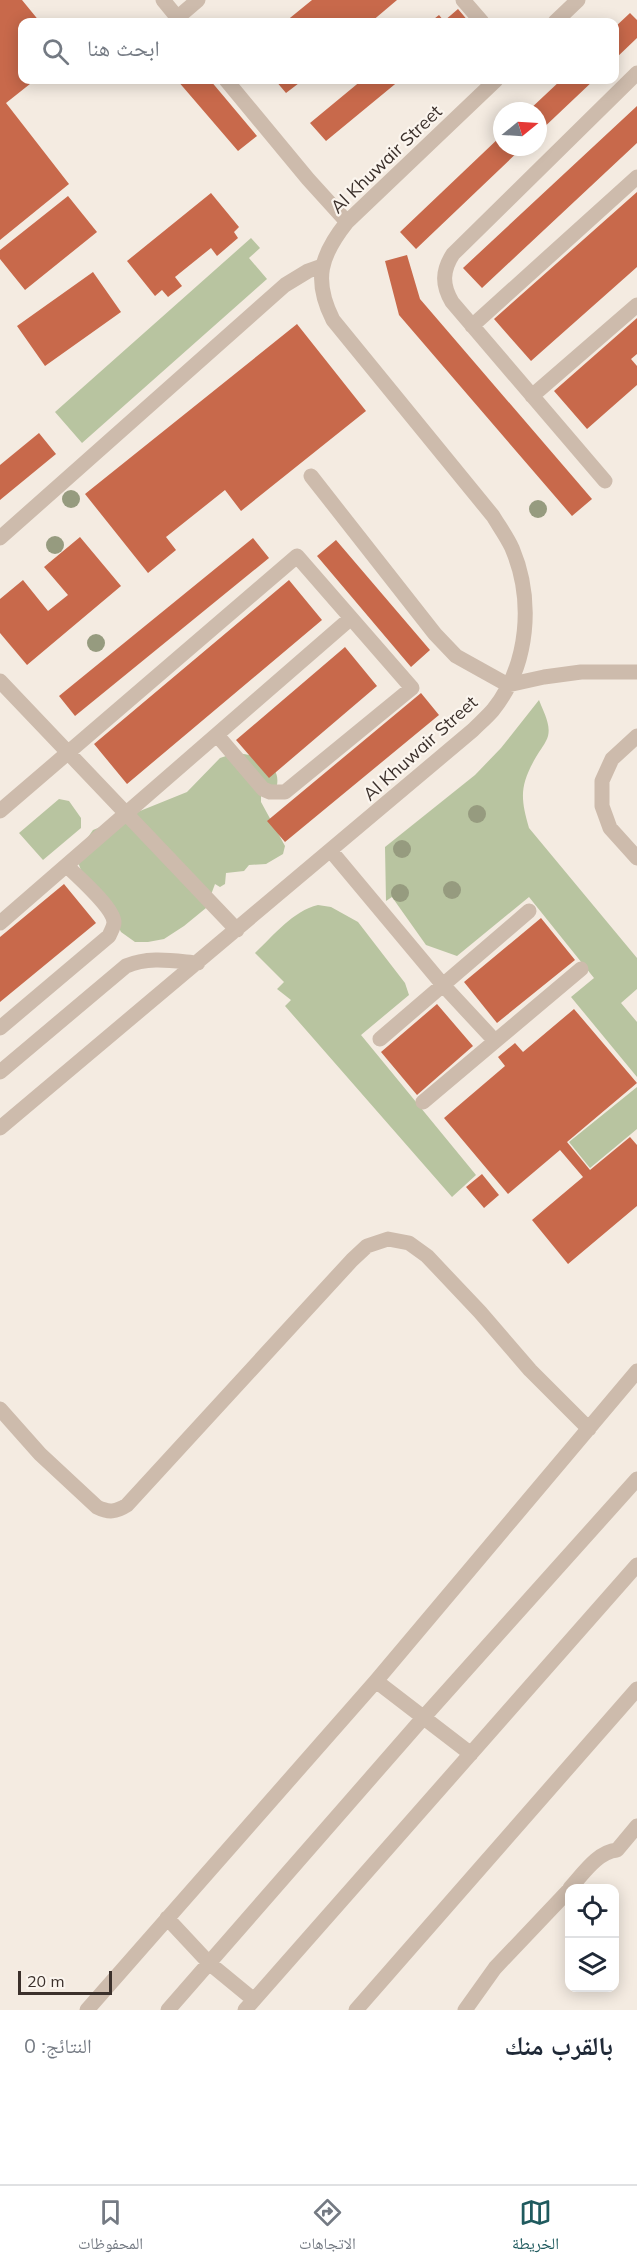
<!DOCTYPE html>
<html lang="ar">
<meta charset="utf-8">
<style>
:root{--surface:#fff;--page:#f6f6f7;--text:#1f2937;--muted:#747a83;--line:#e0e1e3;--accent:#1f5a5e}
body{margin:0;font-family:Mulish,"Noto Naskh Arabic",sans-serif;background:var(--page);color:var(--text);direction:rtl}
.controls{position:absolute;right:18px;bottom:18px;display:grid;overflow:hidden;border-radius:12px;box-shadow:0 3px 15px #0003}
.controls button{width:54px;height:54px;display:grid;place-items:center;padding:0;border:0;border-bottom:2px solid var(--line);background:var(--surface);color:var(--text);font:30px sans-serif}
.compass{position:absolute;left:493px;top:102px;width:54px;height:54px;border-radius:50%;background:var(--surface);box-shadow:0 3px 15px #0003;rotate:72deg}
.scale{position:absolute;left:18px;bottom:15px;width:94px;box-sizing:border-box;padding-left:6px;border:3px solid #3b302b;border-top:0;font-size:16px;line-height:21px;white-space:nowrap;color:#3b302b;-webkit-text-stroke:4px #fbf5ee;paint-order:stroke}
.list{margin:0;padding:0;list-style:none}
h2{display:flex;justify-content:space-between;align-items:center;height:78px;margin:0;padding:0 24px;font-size:26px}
h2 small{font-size:20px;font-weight:400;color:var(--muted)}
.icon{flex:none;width:33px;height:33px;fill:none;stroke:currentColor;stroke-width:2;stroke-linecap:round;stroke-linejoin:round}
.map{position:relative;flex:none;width:637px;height:2010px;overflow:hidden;direction:ltr}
.search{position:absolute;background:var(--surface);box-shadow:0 3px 15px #0003;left:18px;right:18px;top:18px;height:66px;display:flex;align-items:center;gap:15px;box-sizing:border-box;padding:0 21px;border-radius:12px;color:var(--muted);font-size:22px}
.sheet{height:174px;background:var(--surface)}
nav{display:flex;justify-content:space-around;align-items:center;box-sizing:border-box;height:84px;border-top:2px solid var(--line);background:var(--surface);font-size:16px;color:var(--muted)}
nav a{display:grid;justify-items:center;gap:3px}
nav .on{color:var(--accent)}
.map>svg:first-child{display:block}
.green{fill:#b8c4a0}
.building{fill:#c8694b}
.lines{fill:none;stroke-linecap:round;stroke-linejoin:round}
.minor{stroke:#cdbbac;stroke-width:15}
.tree{fill:#969b7f}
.labels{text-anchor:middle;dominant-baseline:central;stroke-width:4.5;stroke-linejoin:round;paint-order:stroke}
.street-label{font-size:18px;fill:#3b302b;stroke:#fbf5ee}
</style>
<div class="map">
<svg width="637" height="2010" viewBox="0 0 637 2010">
<rect width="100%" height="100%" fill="#f4ebe1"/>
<path class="green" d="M251,238L260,248L249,258L267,279L82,443L55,412Z
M539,700C543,711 551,724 548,736C546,743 540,750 536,757C520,785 520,797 529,828L637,958V989L621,1003L637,1022V1077L571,997L594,978L529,897L457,956L426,945L392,897L386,901L385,847L475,775L501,748Z
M235,753C254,754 281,762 277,785L261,796V802L285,846L283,854L266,864L249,865L244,871L226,873L225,884L220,887L215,884L206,908L184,926L164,939L148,942H135L121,932L110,910L86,883L79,865L81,847L93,830L187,792L220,758Z
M59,799L69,801L81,818V828L43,860L19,833Z
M318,905L331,907L358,922L405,983L409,995L361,1035L476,1175L452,1197L285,1006L291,1000L277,989L284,982L255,953C274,935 293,911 318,905Z
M637,1087V1129L590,1168L569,1142Z"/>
<path class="building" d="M0,0H22L40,22H22V80H35L6,103L69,184L0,240Z
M312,0H397L371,22H285Z
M458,9L469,22H430L439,15L444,21Z
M630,13L637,20V38L614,60V28Z
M177,80H210L257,136L238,151Z
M275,80H303L286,93Z
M362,80H400L326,141L310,123Z
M561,80H594L538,133V111H528Z
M637,106V143L482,288L463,268Z
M502,135V147H523L416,249L400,232Z
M637,192V267L531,361L494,319Z
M211,193L239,227L234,232L238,238L217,256L211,248L175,277L182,286L168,297L162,290L155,296L127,261Z
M68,196L97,232L25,290L0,259V250Z
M407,255L420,299L592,499L572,516L399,315L385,261Z
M93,272L121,312L45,366L17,326Z
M637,318V354L631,359L637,366V385L587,429L554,391Z
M297,324L366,411L241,511L225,490L166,537L176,550L148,573L85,494Z
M39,433L56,454L0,500V465Z
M80,537L121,586L27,665L0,633V599L23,580L48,611L68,595L44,567Z
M253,538L269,558L75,716L59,696Z
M336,540L430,650L411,667L317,556Z
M289,580L322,620L127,784L94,744Z
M345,647L377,686L269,778L236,740Z
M421,693L439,715L285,842L267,821Z
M64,884L96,923L0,1002V937Z
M541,918L575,960L497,1023L464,982Z
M437,1004L473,1046L417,1095L381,1052Z
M574,1009L637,1083L567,1142L590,1170L630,1137L637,1145V1206L568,1264L532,1220L583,1177L560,1150L508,1194L444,1118L505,1066L498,1057L515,1043L523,1052Z
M482,1174L499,1195L484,1208L466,1187Z"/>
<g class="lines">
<path class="minor" d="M163,0L181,22
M463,0L482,22
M177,18L198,0
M555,22L578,0
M226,80L308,179L347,222
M472,326L637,177
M532,396L637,305
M311,476L435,634L456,656L508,685L544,677L581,672H637
M605,481L452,302C442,285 442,271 453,254L637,73
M0,538L285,285L308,271L322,266
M0,681L237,930
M637,736L612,759L602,781V806L610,828L637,858
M0,811L297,556L412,688L285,792H270L263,789L217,735
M331,851L443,985L495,1041
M0,923L351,618
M0,1028L109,936C111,931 114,927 114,922C113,907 78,877 67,866
M380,1039L529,911
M0,1072L126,966C149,956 174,961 198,963
M423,1102L581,969
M0,1128L473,730C480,723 487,717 493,710C529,665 534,600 512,548C507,537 499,526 493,516L333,320C313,280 320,256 347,222L496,80
M0,1409L40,1454L97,1507C109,1513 116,1512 127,1505L352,1260L367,1246L388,1239L409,1243L427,1256L480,1312L530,1370L589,1429
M376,1681L471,1754
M570,1888C583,1874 597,1852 617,1850L637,1826
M167,1918L209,1963L254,2000
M87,2010L376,1681L637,1371
M168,2010L423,1718L637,1479
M245,2010L637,1565
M356,2010L637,1689
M465,2010L495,1968L570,1889"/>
</g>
<g class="tree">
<circle cx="71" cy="499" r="9"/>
<circle cx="538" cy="509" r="9"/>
<circle cx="55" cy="545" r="9"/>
<circle cx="96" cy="643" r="9"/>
<circle cx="477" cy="814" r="9"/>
<circle cx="402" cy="849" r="9"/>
<circle cx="452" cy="890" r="9"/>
<circle cx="400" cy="893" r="9"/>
</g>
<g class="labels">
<g class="street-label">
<text transform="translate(386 159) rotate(-44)">Al Khuwair Street</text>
<text transform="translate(420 748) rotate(-42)">Al Khuwair Street</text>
</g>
</g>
</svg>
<div class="controls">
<button><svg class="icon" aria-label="locate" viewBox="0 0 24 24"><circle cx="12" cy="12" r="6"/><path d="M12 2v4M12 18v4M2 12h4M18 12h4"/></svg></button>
<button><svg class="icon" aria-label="layers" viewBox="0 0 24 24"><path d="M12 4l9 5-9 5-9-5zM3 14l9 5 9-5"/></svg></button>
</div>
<svg class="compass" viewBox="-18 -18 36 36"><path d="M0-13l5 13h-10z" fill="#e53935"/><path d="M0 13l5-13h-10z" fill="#747a83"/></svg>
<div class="scale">20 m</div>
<div class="search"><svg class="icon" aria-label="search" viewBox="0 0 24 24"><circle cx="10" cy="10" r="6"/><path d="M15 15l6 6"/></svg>ابحث هنا</div>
</div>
<section class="sheet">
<h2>بالقرب منك<small>النتائج: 0</small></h2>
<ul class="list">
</ul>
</section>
<nav>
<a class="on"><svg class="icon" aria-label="map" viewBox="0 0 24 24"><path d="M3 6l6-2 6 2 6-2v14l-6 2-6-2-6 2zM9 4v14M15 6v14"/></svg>الخريطة</a>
<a><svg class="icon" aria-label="directions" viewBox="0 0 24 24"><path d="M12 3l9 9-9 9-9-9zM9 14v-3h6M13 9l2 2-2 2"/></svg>الاتجاهات</a>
<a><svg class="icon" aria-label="saved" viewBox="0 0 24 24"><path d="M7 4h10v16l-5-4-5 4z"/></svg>المحفوظات</a>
</nav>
